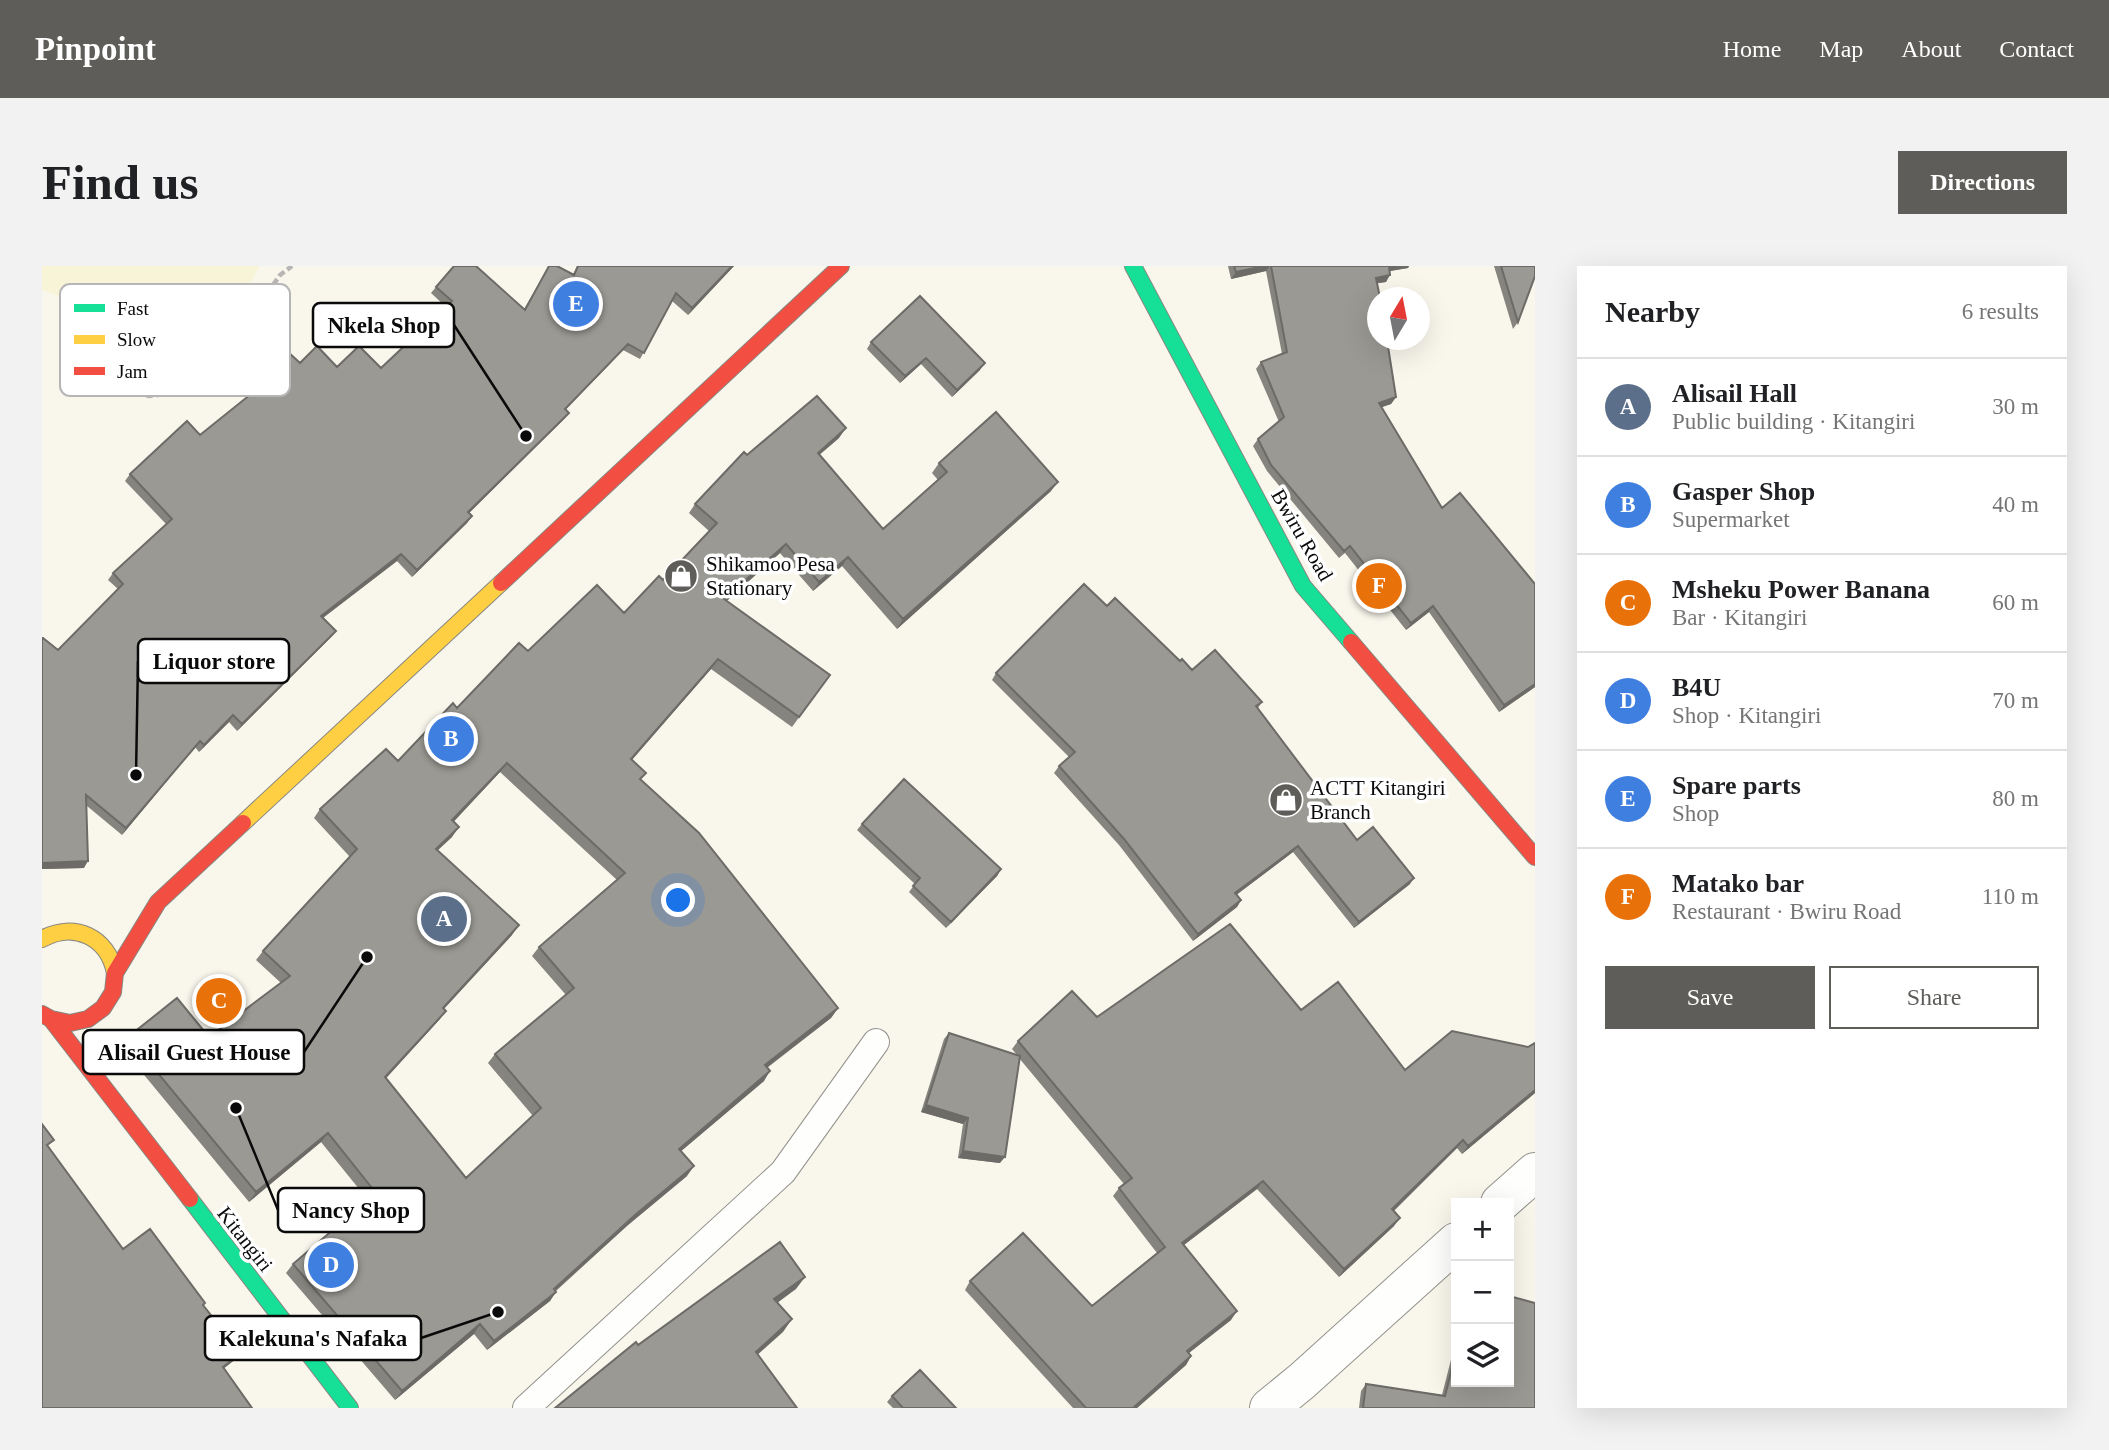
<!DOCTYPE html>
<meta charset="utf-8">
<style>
:root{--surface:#fff;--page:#f2f2f2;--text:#202124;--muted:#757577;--line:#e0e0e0;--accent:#5e5d59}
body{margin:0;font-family:"Times New Roman",serif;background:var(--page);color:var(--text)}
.controls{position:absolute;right:21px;bottom:21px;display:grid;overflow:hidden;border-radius:0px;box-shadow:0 7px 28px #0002}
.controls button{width:63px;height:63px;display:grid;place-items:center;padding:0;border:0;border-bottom:2px solid var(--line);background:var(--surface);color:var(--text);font:35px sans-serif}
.compass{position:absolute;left:1325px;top:21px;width:63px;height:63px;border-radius:50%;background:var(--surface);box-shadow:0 7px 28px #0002;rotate:10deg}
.you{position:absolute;left:637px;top:635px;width:24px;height:24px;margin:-18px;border:5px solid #fff;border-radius:50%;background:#1a73e8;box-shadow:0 0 0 10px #1a73e833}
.badge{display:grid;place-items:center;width:46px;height:46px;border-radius:50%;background:var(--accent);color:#fff;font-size:23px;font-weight:700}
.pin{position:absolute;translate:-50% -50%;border:4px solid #fff;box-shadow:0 2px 7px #0006}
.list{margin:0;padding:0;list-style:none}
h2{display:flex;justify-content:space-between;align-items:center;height:91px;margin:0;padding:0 28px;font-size:30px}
h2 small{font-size:23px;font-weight:400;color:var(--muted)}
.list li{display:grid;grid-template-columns:46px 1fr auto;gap:21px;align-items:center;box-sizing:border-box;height:98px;padding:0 28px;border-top:2px solid var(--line)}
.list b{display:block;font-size:26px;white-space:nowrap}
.list p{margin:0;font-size:23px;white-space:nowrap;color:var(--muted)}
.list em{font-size:23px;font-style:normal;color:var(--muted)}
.actions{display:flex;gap:14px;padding:21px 28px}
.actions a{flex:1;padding:16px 0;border:2px solid var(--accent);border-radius:0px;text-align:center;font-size:24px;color:var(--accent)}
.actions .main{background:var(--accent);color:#fff}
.icon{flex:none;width:38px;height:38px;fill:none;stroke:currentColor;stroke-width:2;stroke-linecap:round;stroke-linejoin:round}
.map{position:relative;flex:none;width:1493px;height:1142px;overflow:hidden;border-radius:0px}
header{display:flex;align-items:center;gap:42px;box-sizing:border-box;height:98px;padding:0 35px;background:var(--accent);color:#fff}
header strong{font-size:33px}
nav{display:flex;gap:38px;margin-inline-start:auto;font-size:24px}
.intro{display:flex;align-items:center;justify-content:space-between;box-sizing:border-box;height:168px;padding:0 42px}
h1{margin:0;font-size:49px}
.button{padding:18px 32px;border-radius:0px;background:var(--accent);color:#fff;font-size:24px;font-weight:700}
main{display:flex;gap:42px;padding:0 42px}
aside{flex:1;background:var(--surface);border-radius:0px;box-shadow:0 7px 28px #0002}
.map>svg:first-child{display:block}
.farmland{fill:#f7f4d7}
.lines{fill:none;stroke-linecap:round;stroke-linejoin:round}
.lane-casing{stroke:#92918c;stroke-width:28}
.street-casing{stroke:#92918c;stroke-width:40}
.fast-casing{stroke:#888782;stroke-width:18}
.slow-casing{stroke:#888782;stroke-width:18}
.jam-casing{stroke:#888782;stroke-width:18}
.path{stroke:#b7b6b5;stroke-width:4.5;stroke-dasharray:7 3.5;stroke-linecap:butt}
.lane{stroke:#fefefc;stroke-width:26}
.street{stroke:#fefefc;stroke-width:38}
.fast{stroke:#16e098;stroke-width:16}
.slow{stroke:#ffcf43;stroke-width:16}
.jam{stroke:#f24e42;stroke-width:16}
.wall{fill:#85847e;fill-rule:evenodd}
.shaded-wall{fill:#6c6b67}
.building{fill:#9b9993;stroke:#6c6b67;stroke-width:2;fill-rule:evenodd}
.labels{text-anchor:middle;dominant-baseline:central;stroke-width:7;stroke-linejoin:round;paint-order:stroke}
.street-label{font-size:21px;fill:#0a0a0a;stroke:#fff}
.poi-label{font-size:21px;fill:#0a0a0a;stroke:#fff;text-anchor:start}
.key{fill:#fff;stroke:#b6b6b6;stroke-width:2}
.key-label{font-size:19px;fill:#0a0a0a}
.leader{fill:none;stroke:#0a0a0a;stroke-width:2.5}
.callout-dot{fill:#0a0a0a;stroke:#fff;stroke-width:2.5}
.callout{fill:#fff;stroke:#0a0a0a;stroke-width:2.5}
.callout-label{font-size:23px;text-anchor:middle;font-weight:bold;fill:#0a0a0a}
</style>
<header>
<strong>Pinpoint</strong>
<nav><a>Home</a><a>Map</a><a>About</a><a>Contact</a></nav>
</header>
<div class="intro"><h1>Find us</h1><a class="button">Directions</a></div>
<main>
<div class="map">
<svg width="1493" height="1142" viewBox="0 0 1493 1142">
<rect width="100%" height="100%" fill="#f9f7ec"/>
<path class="farmland" d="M0,0H218L171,84L0,24Z"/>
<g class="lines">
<g class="lane-casing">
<path id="lane" d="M484,1142L741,906L834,776"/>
</g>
<g class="street-casing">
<path id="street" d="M1458,937L1493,906
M1227,1142L1260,1115L1414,976"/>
</g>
<g class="fast-casing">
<path id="fast" d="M1091,0L1261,320L1309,376
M148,933L308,1142"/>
</g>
<g class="slow-casing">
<path id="slow" d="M201,557L459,317
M0,673C32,655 66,671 73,707"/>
</g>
<g class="jam-casing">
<path id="jam" d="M459,317L799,0
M1309,376L1493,591
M0,748L9,753L28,757L46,753L61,742L71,726L73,707L116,636L201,557
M9,753L148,933"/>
</g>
<path class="path" d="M53,116L107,130L141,126L166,105L188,82L238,9L250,0"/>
<use href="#lane" class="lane"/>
<use href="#street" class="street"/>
<use href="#fast" class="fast"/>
<use href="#slow" class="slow"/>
<use href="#jam" class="jam"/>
</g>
<path class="wall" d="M507,0L531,9L535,0H692L646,49L630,35L598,93L581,84L524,143L522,153L427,247L430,250L425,257L370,311L355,295L281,352L294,365L289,371L195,465L187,456L157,486L153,481L80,569L45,540L42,602L0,603V372L16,384L76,323L66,314L71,307L124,258L83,215L88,208L158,169L218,121L215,118L220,111L258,97L295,101L339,102L404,41L389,27L394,21L482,43Z
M1186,0H1367L1366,2L1348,5L1344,16L1335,17L1354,131L1349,138L1339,141L1400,242L1493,318V421L1457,446L1387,346L1364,364L1303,287L1297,292L1225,205L1211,180L1216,173L1237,156L1214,103L1219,96L1240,88L1224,5L1189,13Z
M1452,0H1493L1476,56L1471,63Z
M829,76L938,104L910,131L879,98L858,117L825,83Z
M797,172L777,189L841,263L896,214L890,207L897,197L1009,225L855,363L800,300L771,325L738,287L684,335L788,409L750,461L669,403L590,493L599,514L796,742L789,752L725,802L722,815L639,885L645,910L586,959L514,1025L508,1035L445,1084L432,1068L353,1134L244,1007L251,998L326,934L279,876L207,936L79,781L86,771H167L239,717L214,694L221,685L308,591L272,552L278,543L356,495L415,442L486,385L582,347L621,314L667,265L647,247L653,238L705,189ZM458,506L575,614L497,681L490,690L524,729L453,788L446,797L491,850L424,912L344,812L397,754L404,745L402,743L470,669L395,585L410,571L411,556Z
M1065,340L1150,404L1220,436L1216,442L1315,574L1368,618L1312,662L1251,586L1195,628L1199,634L1195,641L1151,675L1077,579L1012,507L1017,500L1027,491L950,414L954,407Z
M820,558L959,603L955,610L904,662L867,626L873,618L815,564Z
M1259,744L1363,804L1493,827L1420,888L1415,882L1352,945V960L1297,1011L1215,923L1142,979L1189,1054L1147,1087L1149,1090L1144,1099L1095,1142H1031L923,1024L928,1015L1050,1040L1115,987L1071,930L1077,922L1082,918L977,792L958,897L916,892L921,858L879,846L902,773L907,767L975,789L970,783L976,775L1055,751Z
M1414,1074V1116L1493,1142H1317L1319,1125L1324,1118L1400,1129Z
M850,1130L914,1142H851L845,1136Z"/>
<path class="shaded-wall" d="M690,0H692L646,49L650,42Z
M1222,0H1228L1224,5L1189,13L1194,6Z
M1346,0H1367L1366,2L1342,6Z
M1348,9L1344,16L1330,18L1334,12Z
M586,78L581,84L518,149L523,143Z
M884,92L879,98L858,117L863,110Z
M943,97L938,104L910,131L915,124Z
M1354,131L1349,138L1332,144L1337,137Z
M527,147L522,153L421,253L426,246Z
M804,162L797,172L769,196L776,187Z
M1016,216L1009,225L855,363L861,353Z
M430,250L425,257L370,311L375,304Z
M744,278L738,287L676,343L682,333Z
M359,288L355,295L274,357L279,350Z
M806,291L800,300L771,325L777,316Z
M1391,340L1387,346L1364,364L1369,357Z
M294,365L289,371L195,465L200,458Z
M676,393L669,403L583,502L589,493Z
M1493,418V421L1457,446L1462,439Z
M191,449L187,456L157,486L162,479Z
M158,475L153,481L80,569L84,562Z
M465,497L458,506L404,564L410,554Z
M417,561L410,571L387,592L394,583Z
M1256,580L1251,586L1189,633L1193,627Z
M46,595L42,602L0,603V597Z
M959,603L955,610L904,662L909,656Z
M1372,612L1368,618L1312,662L1317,656Z
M1199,634L1195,641L1151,675L1156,668Z
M477,659L470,669L394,751L401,742Z
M796,742L789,752L716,808L723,799Z
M404,745L397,754L337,820L343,811Z
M728,805L722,815L631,892L637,883Z
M1493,824V827L1420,888L1426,880Z
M884,839L926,852L921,858L879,846Z
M286,867L279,876L207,936L214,926Z
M1421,874L1415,882L1344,952L1350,943Z
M921,885L963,891L958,897L916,892Z
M652,900L645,910L586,959L505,1032L512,1023L593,949Z
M1221,915L1215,923L1134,985L1140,977Z
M1358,952L1352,960L1297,1011L1302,1003Z
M763,1011L754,1023L723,1046L732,1033Z
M514,1026L508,1035L445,1084L452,1075Z
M1195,1045L1189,1054L1139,1093L1145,1085Z
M750,1053L741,1066L705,1098L714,1086Z
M438,1058L432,1068L353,1134L360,1125Z
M199,1087L194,1093L176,1107L181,1101Z
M1149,1090L1144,1099L1095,1142H1091Z"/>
<path class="building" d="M412,0H434L483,44L507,0H515L532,9L536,0H690L650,42L634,27L602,87L586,78L523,143L527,147L426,246L430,250L375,304L359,288L279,350L294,365L200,458L191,449L162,479L158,475L84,562L44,529L46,595L0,597V372H1L16,384L81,318L71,307L130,253L88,208L145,155L158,169L224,116L220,111L245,85L258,97L275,80L295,101L317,80L339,102L410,35L394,21Z
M1192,0H1222L1194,6Z
M1229,0H1347L1348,9L1334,12L1338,32H1335V74H1345L1354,131L1337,137L1400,242L1418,227L1493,318V418L1462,439L1391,340L1369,357L1308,280L1302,285L1229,199L1216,173L1242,151L1219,96L1245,86Z
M1459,0H1493V10L1476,56Z
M878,30L943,97L915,124L884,92L863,110L829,76Z
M775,130L804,162L776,187L841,263L905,206L897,197L954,146L1016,216L861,353L806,291L777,316L744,278L682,333L788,409L757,451L676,393L589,493L604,507L598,513L657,567L796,742L723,799L728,805L637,883L652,900L593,949L512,1023L514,1026L452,1075L438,1058L360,1125L251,998L334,927L286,867L214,926L86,771L135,732L167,771L248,710L221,685L315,583L278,543L344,483L356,495L411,437L415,442L477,377L486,385L555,319L582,347L617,310L621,314L675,257L653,238L702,186L705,189ZM465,497L583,607L497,681L532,722L453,788L499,842L424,912L343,811L404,745L401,742L477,659L394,583L417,561L410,554Z
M1042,318L1065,340L1073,332L1138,395L1140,393L1150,404L1173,384L1220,436L1214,440L1315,574L1331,561L1372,612L1317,656L1256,580L1193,627L1199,634L1156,668L1082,573L1017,500L1033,486L954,407Z
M862,513L959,603L909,656L871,620L878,612L820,558Z
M1188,658L1259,744L1296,716L1363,804L1410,765L1486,781L1493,777V824L1426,880L1421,874L1350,943L1358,952L1302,1003L1221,915L1140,977L1195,1045L1145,1085L1149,1090L1091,1142H1044L928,1015L981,967L1050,1040L1123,981L1077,922L1090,912L976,775L1030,725L1055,751Z
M907,767L978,790L963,891L921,885L926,852L884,839Z
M0,858L12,874L5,879L81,983L108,963L163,1037L161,1039L199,1087L181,1101L210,1142H0Z
M738,976L763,1011L732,1033L750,1053L714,1086L755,1142H513L594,1076L596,1079Z
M1467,1030L1493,1037V1142H1321L1324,1118L1403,1130L1414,1086V1116H1467Z
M878,1104L914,1142H861L850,1130Z"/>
<defs>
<g id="shop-disc" transform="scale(1.75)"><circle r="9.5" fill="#5e5d59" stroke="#fff"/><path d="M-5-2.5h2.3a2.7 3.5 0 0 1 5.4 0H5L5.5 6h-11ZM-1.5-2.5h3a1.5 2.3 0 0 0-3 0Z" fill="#fff"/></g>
</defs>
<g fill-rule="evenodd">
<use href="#shop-disc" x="639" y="310"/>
<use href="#shop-disc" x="1244" y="534"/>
</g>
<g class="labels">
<g class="street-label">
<text transform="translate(1260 269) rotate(60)">Bwiru Road</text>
<text transform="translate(203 973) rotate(52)">Kitangiri</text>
</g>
<g class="poi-label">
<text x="664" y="298">Shikamoo Pesa<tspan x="664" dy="24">Stationary</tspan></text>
<text x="1268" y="522">ACTT Kitangiri<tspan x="1268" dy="24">Branch</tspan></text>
</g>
</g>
<rect x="18" y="18" width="230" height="112" rx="10" class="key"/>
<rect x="32" y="38" width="31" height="8" fill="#16e098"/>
<rect x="32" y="69" width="31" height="9" fill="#ffcf43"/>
<rect x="32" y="101" width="31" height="8" fill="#f24e42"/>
<g class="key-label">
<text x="75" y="49">Fast</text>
<text x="75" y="80">Slow</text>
<text x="75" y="112">Jam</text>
</g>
<path class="leader" d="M484 170L412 59M94 509L96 395M325 691L262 786M194 842L236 944M456 1046L379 1072"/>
<g class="callout-dot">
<circle cx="484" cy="170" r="7"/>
<circle cx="94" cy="509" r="7"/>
<circle cx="325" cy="691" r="7"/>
<circle cx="194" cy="842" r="7"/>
<circle cx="456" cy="1046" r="7"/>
</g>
<g class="callout">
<rect x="271" y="37" width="141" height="44" rx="7"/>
<rect x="96" y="373" width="151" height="44" rx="7"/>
<rect x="41" y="764" width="221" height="44" rx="7"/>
<rect x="236" y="922" width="146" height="44" rx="7"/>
<rect x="163" y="1050" width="216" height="44" rx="7"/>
</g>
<g class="callout-label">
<text x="342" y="67">Nkela Shop</text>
<text x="172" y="403">Liquor store</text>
<text x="152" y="794">Alisail Guest House</text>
<text x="309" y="952">Nancy Shop</text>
<text x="271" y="1080">Kalekuna's Nafaka</text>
</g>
</svg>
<div class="controls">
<button>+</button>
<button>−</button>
<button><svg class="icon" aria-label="layers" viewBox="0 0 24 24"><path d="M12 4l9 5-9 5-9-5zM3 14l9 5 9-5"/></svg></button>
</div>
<svg class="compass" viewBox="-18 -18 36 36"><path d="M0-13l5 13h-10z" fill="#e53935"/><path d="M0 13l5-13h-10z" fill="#757577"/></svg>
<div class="you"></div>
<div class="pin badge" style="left:402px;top:653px;background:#5c6f8a">A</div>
<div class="pin badge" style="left:409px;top:473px;background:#3f7fe0">B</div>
<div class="pin badge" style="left:177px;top:735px;background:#e8710a">C</div>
<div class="pin badge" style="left:289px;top:999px;background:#3f7fe0">D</div>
<div class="pin badge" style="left:534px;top:38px;background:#3f7fe0">E</div>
<div class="pin badge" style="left:1337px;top:320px;background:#e8710a">F</div>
</div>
<aside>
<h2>Nearby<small>6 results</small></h2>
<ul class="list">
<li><span class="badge" style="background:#5c6f8a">A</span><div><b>Alisail Hall</b><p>Public building · Kitangiri</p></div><em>30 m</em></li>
<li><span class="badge" style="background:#3f7fe0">B</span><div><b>Gasper Shop</b><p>Supermarket</p></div><em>40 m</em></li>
<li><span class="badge" style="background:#e8710a">C</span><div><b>Msheku Power Banana</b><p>Bar · Kitangiri</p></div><em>60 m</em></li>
<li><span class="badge" style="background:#3f7fe0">D</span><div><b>B4U</b><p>Shop · Kitangiri</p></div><em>70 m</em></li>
<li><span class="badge" style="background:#3f7fe0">E</span><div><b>Spare parts</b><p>Shop</p></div><em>80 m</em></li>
<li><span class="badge" style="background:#e8710a">F</span><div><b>Matako bar</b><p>Restaurant · Bwiru Road</p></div><em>110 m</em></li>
</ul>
<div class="actions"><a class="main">Save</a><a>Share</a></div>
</aside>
</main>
